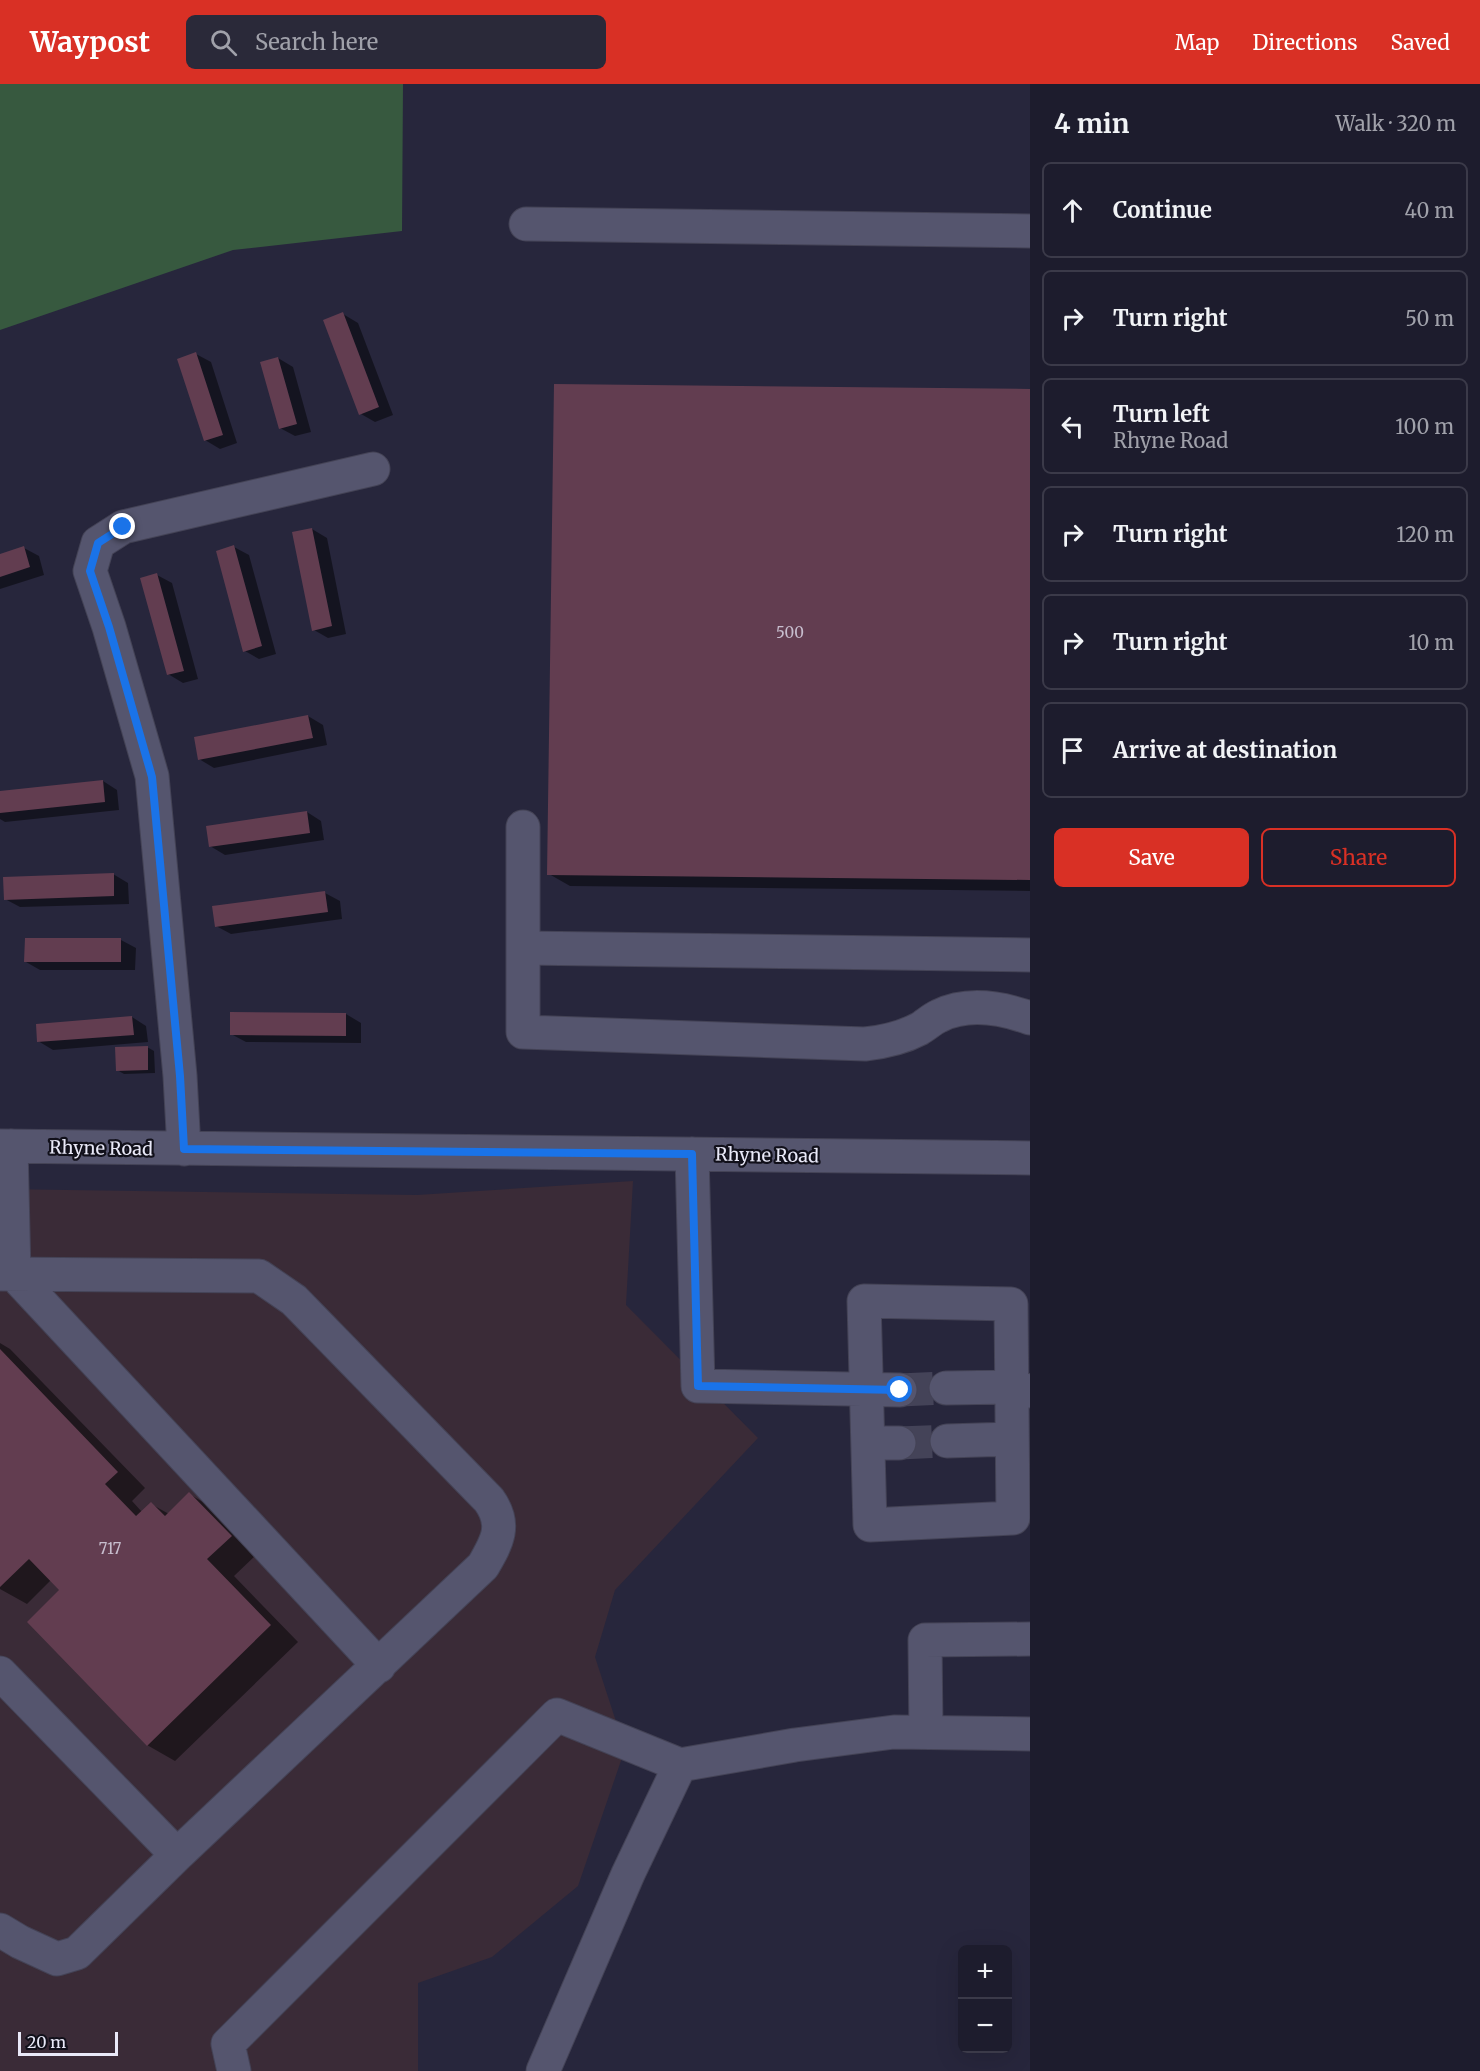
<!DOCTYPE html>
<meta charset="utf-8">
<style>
:root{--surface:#1d1c2d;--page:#2a2939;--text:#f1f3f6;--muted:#a0a1aa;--line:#3b3a49;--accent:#d93025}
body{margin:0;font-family:Merriweather,serif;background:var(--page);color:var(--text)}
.controls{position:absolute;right:18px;bottom:18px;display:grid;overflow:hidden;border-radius:9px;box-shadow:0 6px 24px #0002}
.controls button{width:54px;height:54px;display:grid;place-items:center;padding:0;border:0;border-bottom:2px solid var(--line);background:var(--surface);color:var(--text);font:30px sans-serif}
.scale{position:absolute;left:18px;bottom:15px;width:100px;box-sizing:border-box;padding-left:6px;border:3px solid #e9e9f8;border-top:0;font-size:16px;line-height:21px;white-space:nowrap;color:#e9e9f8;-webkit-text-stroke:4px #11101a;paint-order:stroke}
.stop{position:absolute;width:18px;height:18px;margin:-14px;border:4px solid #1a73e8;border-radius:50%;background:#fff}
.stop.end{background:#1a73e8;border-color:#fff;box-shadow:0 2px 6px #0008}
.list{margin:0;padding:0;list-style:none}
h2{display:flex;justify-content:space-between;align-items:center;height:78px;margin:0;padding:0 24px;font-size:26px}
h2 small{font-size:20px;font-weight:400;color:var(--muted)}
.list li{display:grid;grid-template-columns:39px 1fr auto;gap:18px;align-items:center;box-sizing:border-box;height:96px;margin:0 12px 12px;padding:0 12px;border:2px solid var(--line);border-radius:9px}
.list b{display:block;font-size:22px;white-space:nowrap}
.list p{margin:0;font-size:20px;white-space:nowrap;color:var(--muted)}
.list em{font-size:20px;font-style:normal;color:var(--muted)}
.actions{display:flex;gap:12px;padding:18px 24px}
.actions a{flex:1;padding:14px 0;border:2px solid var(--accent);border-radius:9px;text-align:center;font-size:21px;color:var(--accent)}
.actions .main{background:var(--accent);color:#fff}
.icon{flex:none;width:33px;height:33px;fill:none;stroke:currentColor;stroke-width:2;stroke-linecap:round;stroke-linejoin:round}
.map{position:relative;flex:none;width:1030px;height:1987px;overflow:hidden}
header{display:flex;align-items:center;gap:36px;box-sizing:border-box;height:84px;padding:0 30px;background:var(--accent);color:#fff}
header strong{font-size:28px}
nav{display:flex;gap:33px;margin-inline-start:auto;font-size:21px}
.search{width:420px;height:54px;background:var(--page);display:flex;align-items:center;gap:15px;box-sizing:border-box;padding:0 21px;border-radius:9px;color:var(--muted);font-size:22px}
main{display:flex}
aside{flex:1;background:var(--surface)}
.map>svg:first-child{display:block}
.commercial{fill:#3a2b37}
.green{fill:#37593f}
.shadow{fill:#0007}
.building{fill:#623d50}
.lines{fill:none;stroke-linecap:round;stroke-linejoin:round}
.minor-tunnel{stroke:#444358;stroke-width:33;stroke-dasharray:33 16;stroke-linecap:butt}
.minor-casing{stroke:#444356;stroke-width:35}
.minor{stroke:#55556e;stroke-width:33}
.route{stroke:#1a73e8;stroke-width:8}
.labels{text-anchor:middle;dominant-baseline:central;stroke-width:4.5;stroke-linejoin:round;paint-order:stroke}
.number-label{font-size:15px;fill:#c7bece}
.street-label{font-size:18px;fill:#e9e9f8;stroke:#11101a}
</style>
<header>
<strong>Waypost</strong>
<div class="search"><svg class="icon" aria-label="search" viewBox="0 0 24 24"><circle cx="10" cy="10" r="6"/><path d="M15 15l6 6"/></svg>Search here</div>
<nav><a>Map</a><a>Directions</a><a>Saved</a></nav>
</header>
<main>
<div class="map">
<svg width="1030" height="1987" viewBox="0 0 1030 1987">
<rect width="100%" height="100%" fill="#27263c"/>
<path class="commercial" d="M633,1097L626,1221L758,1354L615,1506L595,1573L625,1665L578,1802L492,1873L418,1899V1987H0V1105L417,1111Z"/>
<path class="green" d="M0,0H403L402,147L233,166L0,246Z"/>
<path class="shadow" d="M343,230L358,239L393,331L375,338L361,330Z
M196,270L211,278L237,359L220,365L205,356Z
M278,274L293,283L311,348L295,352L280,344Z
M1030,306V807L570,802L549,790Z
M312,445L327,454L346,550L328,554L314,546Z
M234,463L249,471L276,570L259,575L245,567Z
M24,464L39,472L44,491L0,505V472Z
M157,491L172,499L198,595L183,599L168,590Z
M308,632L323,641L327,661L214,684L199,675Z
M103,697L117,706L119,726L5,738L0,735V708Z
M307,728L321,737L324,756L225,771L210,762Z
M113,790L128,799L129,820L20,823L5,815Z
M325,809L340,817L342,835L231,850L216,842Z
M121,856L136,864L135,886H40L26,878Z
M231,929L346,930L361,939V959L246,958L231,950Z
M132,933L146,942L148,958L53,966L38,957Z
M147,963L154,967L155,989L124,990L117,986Z
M0,1259L10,1265L145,1404L132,1417L142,1428L151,1420L169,1430L189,1410L217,1426L258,1469L234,1492L298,1558L175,1677L147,1661L61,1506L51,1496L27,1520L0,1505Z"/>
<path class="building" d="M343,228L379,323L359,331L323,236Z
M196,268L223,351L204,357L177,275Z
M278,273L297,340L279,345L260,278Z
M554,300L1030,305V796L547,791Z
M312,444L332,542L312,547L292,448Z
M234,461L262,562L243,568L216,467Z
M24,462L30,483L0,493V470Z
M157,489L184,587L167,591L140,494Z
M308,631L313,654L198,676L194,653Z
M103,696L105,718L0,729V707Z
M307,727L310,749L209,763L206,742Z
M114,789V812L4,816L3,793Z
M325,807L328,828L215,843L212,822Z
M25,854H121V878H24Z
M230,928L346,929V952L230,951Z
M132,932L134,951L37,958L36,940Z
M148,962V986L116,987L115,963Z
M0,1265L118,1388L105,1400L136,1432L151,1418L165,1432L189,1408L232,1452L207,1475L271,1541L147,1662L27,1538L59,1506L29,1475L0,1503Z"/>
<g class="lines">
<path class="minor-tunnel" d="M900,1306L946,1304
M899,1359L947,1357"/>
<g class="minor-casing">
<path id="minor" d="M526,140L1030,147
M523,743V948L865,960C884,958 902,954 919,945C926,941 932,935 939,932C967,918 1002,924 1030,934
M523,864L1030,871
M0,1062L1030,1074
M11,1062L14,1190L379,1582
M184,1065L180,992L152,692L109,543L90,487L98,459L123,443L373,385
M692,1070L698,1302L900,1306
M0,1190L259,1192L294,1216L489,1416C507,1441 497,1458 483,1482L177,1771L77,1869L57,1875L20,1858L0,1846
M864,1217L1011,1220L1013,1434L870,1441Z
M946,1304L1011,1303L1030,1307
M947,1357L1012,1355
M868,1359H899
M0,1589L177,1771
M926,1648L925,1556L1030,1555
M234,1987L228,1960L557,1631L680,1681L795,1661L894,1648L1030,1650
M543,1987L628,1790L680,1681"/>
</g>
<use href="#minor" class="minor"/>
</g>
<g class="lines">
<path class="route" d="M123,443L98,459L90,487L109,543L152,693L180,992L184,1065L692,1070L698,1302L900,1306"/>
</g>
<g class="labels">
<g class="number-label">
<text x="790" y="548">500</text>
<text x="110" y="1464">717</text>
</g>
<g class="street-label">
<text transform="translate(101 1064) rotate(1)">Rhyne Road</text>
<text transform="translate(767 1071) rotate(1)">Rhyne Road</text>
</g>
</g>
</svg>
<div class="controls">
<button>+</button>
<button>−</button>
</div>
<div class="scale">20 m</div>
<div class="stop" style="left:900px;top:1306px"></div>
<div class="stop end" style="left:123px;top:443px"></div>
</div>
<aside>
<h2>4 min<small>Walk · 320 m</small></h2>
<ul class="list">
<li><svg class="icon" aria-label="ahead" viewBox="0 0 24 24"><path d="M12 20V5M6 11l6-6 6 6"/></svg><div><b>Continue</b></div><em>40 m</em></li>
<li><svg class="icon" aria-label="right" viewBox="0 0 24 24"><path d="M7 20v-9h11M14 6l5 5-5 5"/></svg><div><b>Turn right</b></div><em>50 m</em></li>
<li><svg class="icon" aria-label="left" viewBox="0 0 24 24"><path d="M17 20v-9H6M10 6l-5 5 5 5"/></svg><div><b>Turn left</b><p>Rhyne Road</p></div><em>100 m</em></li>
<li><svg class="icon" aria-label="right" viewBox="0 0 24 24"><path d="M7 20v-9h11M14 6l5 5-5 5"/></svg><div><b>Turn right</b></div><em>120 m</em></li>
<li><svg class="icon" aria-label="right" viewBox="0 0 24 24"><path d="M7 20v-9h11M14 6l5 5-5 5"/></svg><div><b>Turn right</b></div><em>10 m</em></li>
<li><svg class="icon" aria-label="arrive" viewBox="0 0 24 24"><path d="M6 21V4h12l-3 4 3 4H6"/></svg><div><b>Arrive at destination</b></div></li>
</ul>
<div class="actions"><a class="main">Save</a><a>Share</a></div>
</aside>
</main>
